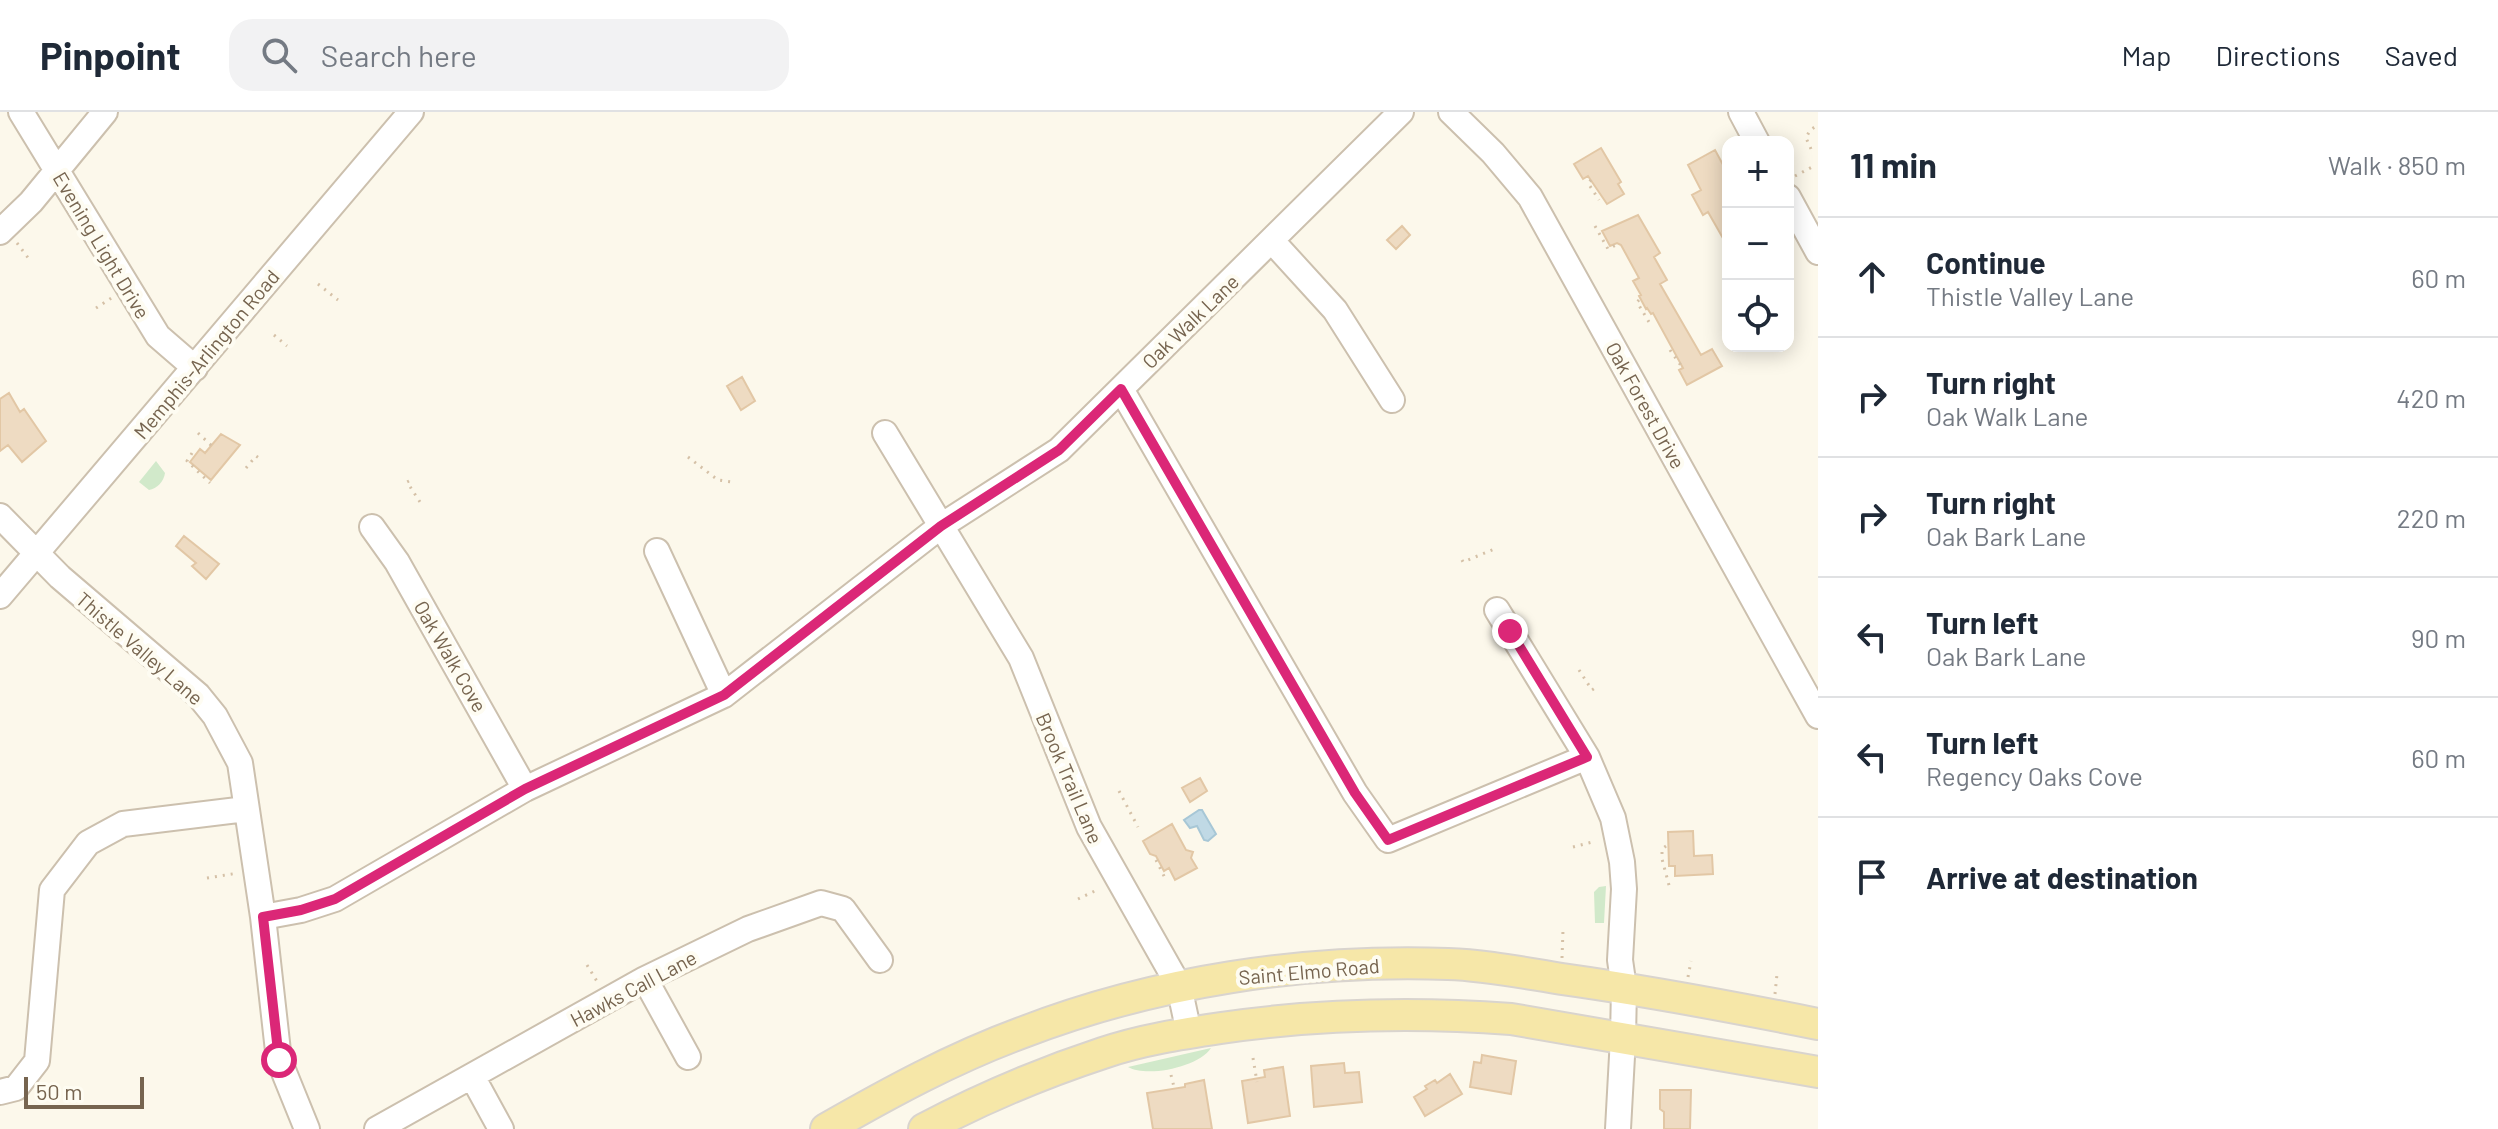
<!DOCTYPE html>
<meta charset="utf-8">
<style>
:root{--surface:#fff;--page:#f2f2f3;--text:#1f2937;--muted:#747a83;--line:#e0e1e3}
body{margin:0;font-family:Barlow,sans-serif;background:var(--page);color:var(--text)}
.controls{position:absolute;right:24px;top:24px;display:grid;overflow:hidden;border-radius:16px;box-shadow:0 4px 20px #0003}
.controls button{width:72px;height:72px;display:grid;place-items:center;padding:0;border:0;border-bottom:2px solid var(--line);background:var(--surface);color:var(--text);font:40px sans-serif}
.scale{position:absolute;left:24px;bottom:20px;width:120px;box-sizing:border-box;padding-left:8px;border:4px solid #76644f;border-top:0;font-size:22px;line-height:28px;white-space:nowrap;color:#76644f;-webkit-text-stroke:6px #fefcf2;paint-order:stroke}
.stop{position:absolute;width:24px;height:24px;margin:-18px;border:6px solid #db2777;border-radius:50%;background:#fff}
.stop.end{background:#db2777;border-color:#fff;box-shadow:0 2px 8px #0008}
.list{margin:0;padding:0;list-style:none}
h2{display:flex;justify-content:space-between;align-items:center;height:104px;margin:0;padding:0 32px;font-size:34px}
h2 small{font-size:26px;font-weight:400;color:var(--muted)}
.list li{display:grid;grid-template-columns:52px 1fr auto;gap:24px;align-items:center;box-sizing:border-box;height:120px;padding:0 32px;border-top:2px solid var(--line)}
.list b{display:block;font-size:30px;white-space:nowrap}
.list p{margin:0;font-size:26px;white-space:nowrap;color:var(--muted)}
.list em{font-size:26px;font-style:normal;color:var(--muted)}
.icon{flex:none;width:44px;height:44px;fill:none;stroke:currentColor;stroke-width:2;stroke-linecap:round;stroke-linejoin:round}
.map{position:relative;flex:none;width:1818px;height:1017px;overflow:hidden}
header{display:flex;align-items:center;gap:48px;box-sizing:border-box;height:112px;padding:0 40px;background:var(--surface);border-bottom:2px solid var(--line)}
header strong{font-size:38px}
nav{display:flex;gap:44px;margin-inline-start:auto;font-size:28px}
.search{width:560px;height:72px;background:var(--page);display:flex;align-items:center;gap:20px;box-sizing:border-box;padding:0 28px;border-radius:24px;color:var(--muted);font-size:30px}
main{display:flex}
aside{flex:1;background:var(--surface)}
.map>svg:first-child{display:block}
.green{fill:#d1e9ca}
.water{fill:#c0d9e5;stroke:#a7c7d6;stroke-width:2}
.building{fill:#eedbc2;stroke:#e2c7a5;stroke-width:2}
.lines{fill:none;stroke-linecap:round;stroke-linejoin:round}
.minor-casing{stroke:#ccc0ae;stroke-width:28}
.major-casing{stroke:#d9d4ce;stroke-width:34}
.path{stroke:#d5c1a7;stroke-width:3;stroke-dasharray:2 6;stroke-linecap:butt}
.minor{stroke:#fff;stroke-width:24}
.major{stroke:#f6e7a8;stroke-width:30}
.route{stroke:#db2777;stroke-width:10}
.labels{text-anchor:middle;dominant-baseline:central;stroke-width:8;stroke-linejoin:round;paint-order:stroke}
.street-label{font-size:20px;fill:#76644f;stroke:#fefcf2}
</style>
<header>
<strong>Pinpoint</strong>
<div class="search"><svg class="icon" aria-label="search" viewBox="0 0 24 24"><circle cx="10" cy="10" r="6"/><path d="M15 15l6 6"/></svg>Search here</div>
<nav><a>Map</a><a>Directions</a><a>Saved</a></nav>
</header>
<main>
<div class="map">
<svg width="1818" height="1017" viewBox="0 0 1818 1017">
<rect width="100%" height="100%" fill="#fcf8eb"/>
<path class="green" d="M156,349L165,361C164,369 157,377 149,378L139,370Z
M1606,774L1604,811H1595L1594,780L1599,775Z
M1211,936C1199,955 1147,966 1128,955Z"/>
<path class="water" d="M1199,698H1202L1216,722L1208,729L1204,728L1197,714L1190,716L1184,708Z"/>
<path class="building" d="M1601,36L1621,70L1618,72L1624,82L1607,92L1588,64L1583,67L1574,52Z
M1715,38L1728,62V135L1708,100L1703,103L1692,83L1701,78L1688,53Z
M1638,103L1660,141L1654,145L1667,168L1660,172L1701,243L1712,237L1722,254L1687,273L1679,258L1683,256L1653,201L1651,202L1647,196L1646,197L1639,184L1641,183L1633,169L1639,166L1621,133L1617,131L1610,134L1602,119Z
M1402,114L1410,123L1396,137L1387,128Z
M742,265L755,289L741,298L727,274Z
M9,281L20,300L24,297L46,329L22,350L8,333L0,339V287Z
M221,322L240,333L211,368L190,350L200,337L205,341Z
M184,424L219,452L206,467L192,454L196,451L176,434Z
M1200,666L1207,679L1190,690L1182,676Z
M1172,712L1186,738L1193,740L1191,746L1197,756L1175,768L1169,756L1164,759L1156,744L1150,742L1143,729Z
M1693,719L1694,744L1712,743L1713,762L1675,764V754H1669L1668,720Z
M1482,943L1516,949L1511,982L1470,975L1474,950L1481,951Z
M1344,951L1345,961L1359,960L1362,990L1314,995L1311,954Z
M1283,955L1290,1004L1248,1011L1242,969L1265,965L1264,958Z
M1450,962L1462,982L1425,1004L1414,985L1427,977L1425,974L1435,968L1437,971Z
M1204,968L1212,1017H1153L1147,981L1185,975V972Z
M1660,978H1691L1690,1017H1664V1000L1660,997Z"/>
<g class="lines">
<g class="minor-casing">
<path id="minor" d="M21,0L158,224L195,256
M1451,0L1493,41L1530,85L1818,604
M1741,0L1757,30
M1788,85L1818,140
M0,120L31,90L105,0
M1272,129L1335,198L1392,288
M1121,277L1355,681L1388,728L1587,645
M885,321L1021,546L1089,715L1179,874L1189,921
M0,404L60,465L198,583L215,604L240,651L263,805L279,948L307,1017
M372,415L397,450L525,677
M657,439L724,583
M0,484L411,0
M1497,498L1587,645L1613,706L1622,750L1624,777L1620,848L1624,876L1623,926L1618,1017
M263,805L301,798L335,787L525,677L724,583L941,414L1059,338L1401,0
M645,867L688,945
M472,964L501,1017
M0,980L16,976L37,949L52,778L88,731L123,712L246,697
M377,1017L645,867L748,817L821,791L843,797L880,848"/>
</g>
<g class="major-casing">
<path id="major" d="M826,1017C889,981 953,946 1021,921C1156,869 1304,847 1448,852C1486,853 1524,861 1562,867C1648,879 1733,895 1818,912
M924,1017C981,987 1042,961 1103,941C1141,928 1181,922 1221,916C1318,902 1414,900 1511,907L1818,960"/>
</g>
<path class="path" d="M1811,37L1806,26L1810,18L1818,13
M1795,64L1814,54
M1591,68L1588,71L1599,88
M1595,114L1608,137L1616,133
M17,131L29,147
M1788,165L1789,168
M318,172L338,188
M1639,188L1637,190L1649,210
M96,196L113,185
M274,223L287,234
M1670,238L1682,255
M198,321L213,335
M192,341L187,349L210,371
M688,345L718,368L732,370
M246,356L256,344L259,346
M409,369L407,370L420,390
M1462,448L1463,450L1497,436
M1579,558L1592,578L1598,574
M1119,679L1138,715
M1666,734L1662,737V747L1670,777
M1573,735L1596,729
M1156,748L1165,766
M207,766L238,761
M1078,787L1099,777
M1562,846L1563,818
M587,853L598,871
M1688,865L1691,849
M1775,882L1777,862
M1253,946L1257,970
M1171,963L1174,975"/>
<use href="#minor" class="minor"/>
<use href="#major" class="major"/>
</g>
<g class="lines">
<path class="route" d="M279,948L263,805L301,798L335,787L525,677L724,583L941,414L1059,338L1121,277L1355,681L1388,728L1587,645L1510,519"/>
</g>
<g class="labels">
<g class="street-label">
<text transform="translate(102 133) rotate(59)">Evening Light Drive</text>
<text transform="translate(1190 209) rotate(-44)">Oak Walk Lane</text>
<text transform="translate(206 242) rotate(-50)">Memphis-Arlington Road</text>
<text transform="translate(1646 293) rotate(61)">Oak Forest Drive</text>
<text transform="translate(140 536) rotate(41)">Thistle Valley Lane</text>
<text transform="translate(451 544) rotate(60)">Oak Walk Cove</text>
<text transform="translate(1070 666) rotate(67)">Brook Trail Lane</text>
<text transform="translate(1309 859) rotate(-5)">Saint Elmo Road</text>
<text transform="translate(633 876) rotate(-28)">Hawks Call Lane</text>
</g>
</g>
</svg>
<div class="controls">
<button>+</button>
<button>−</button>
<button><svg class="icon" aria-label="locate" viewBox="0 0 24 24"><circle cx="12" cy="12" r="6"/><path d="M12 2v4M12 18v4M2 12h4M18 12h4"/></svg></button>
</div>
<div class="scale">50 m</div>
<div class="stop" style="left:279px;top:948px"></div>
<div class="stop end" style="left:1510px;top:519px"></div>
</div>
<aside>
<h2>11 min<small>Walk · 850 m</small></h2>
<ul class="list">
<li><svg class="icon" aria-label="ahead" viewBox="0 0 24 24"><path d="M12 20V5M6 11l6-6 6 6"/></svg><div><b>Continue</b><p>Thistle Valley Lane</p></div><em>60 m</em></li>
<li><svg class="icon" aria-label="right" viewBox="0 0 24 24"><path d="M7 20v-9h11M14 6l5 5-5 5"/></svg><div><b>Turn right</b><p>Oak Walk Lane</p></div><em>420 m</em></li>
<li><svg class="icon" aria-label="right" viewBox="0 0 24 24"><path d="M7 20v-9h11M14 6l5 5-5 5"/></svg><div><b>Turn right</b><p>Oak Bark Lane</p></div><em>220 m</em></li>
<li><svg class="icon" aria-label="left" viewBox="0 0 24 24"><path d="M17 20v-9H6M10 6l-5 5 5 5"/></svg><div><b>Turn left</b><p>Oak Bark Lane</p></div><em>90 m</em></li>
<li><svg class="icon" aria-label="left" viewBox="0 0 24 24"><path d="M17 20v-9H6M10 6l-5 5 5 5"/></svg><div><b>Turn left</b><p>Regency Oaks Cove</p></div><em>60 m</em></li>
<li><svg class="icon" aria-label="arrive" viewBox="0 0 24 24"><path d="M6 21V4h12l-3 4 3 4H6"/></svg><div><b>Arrive at destination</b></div></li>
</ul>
</aside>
</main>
